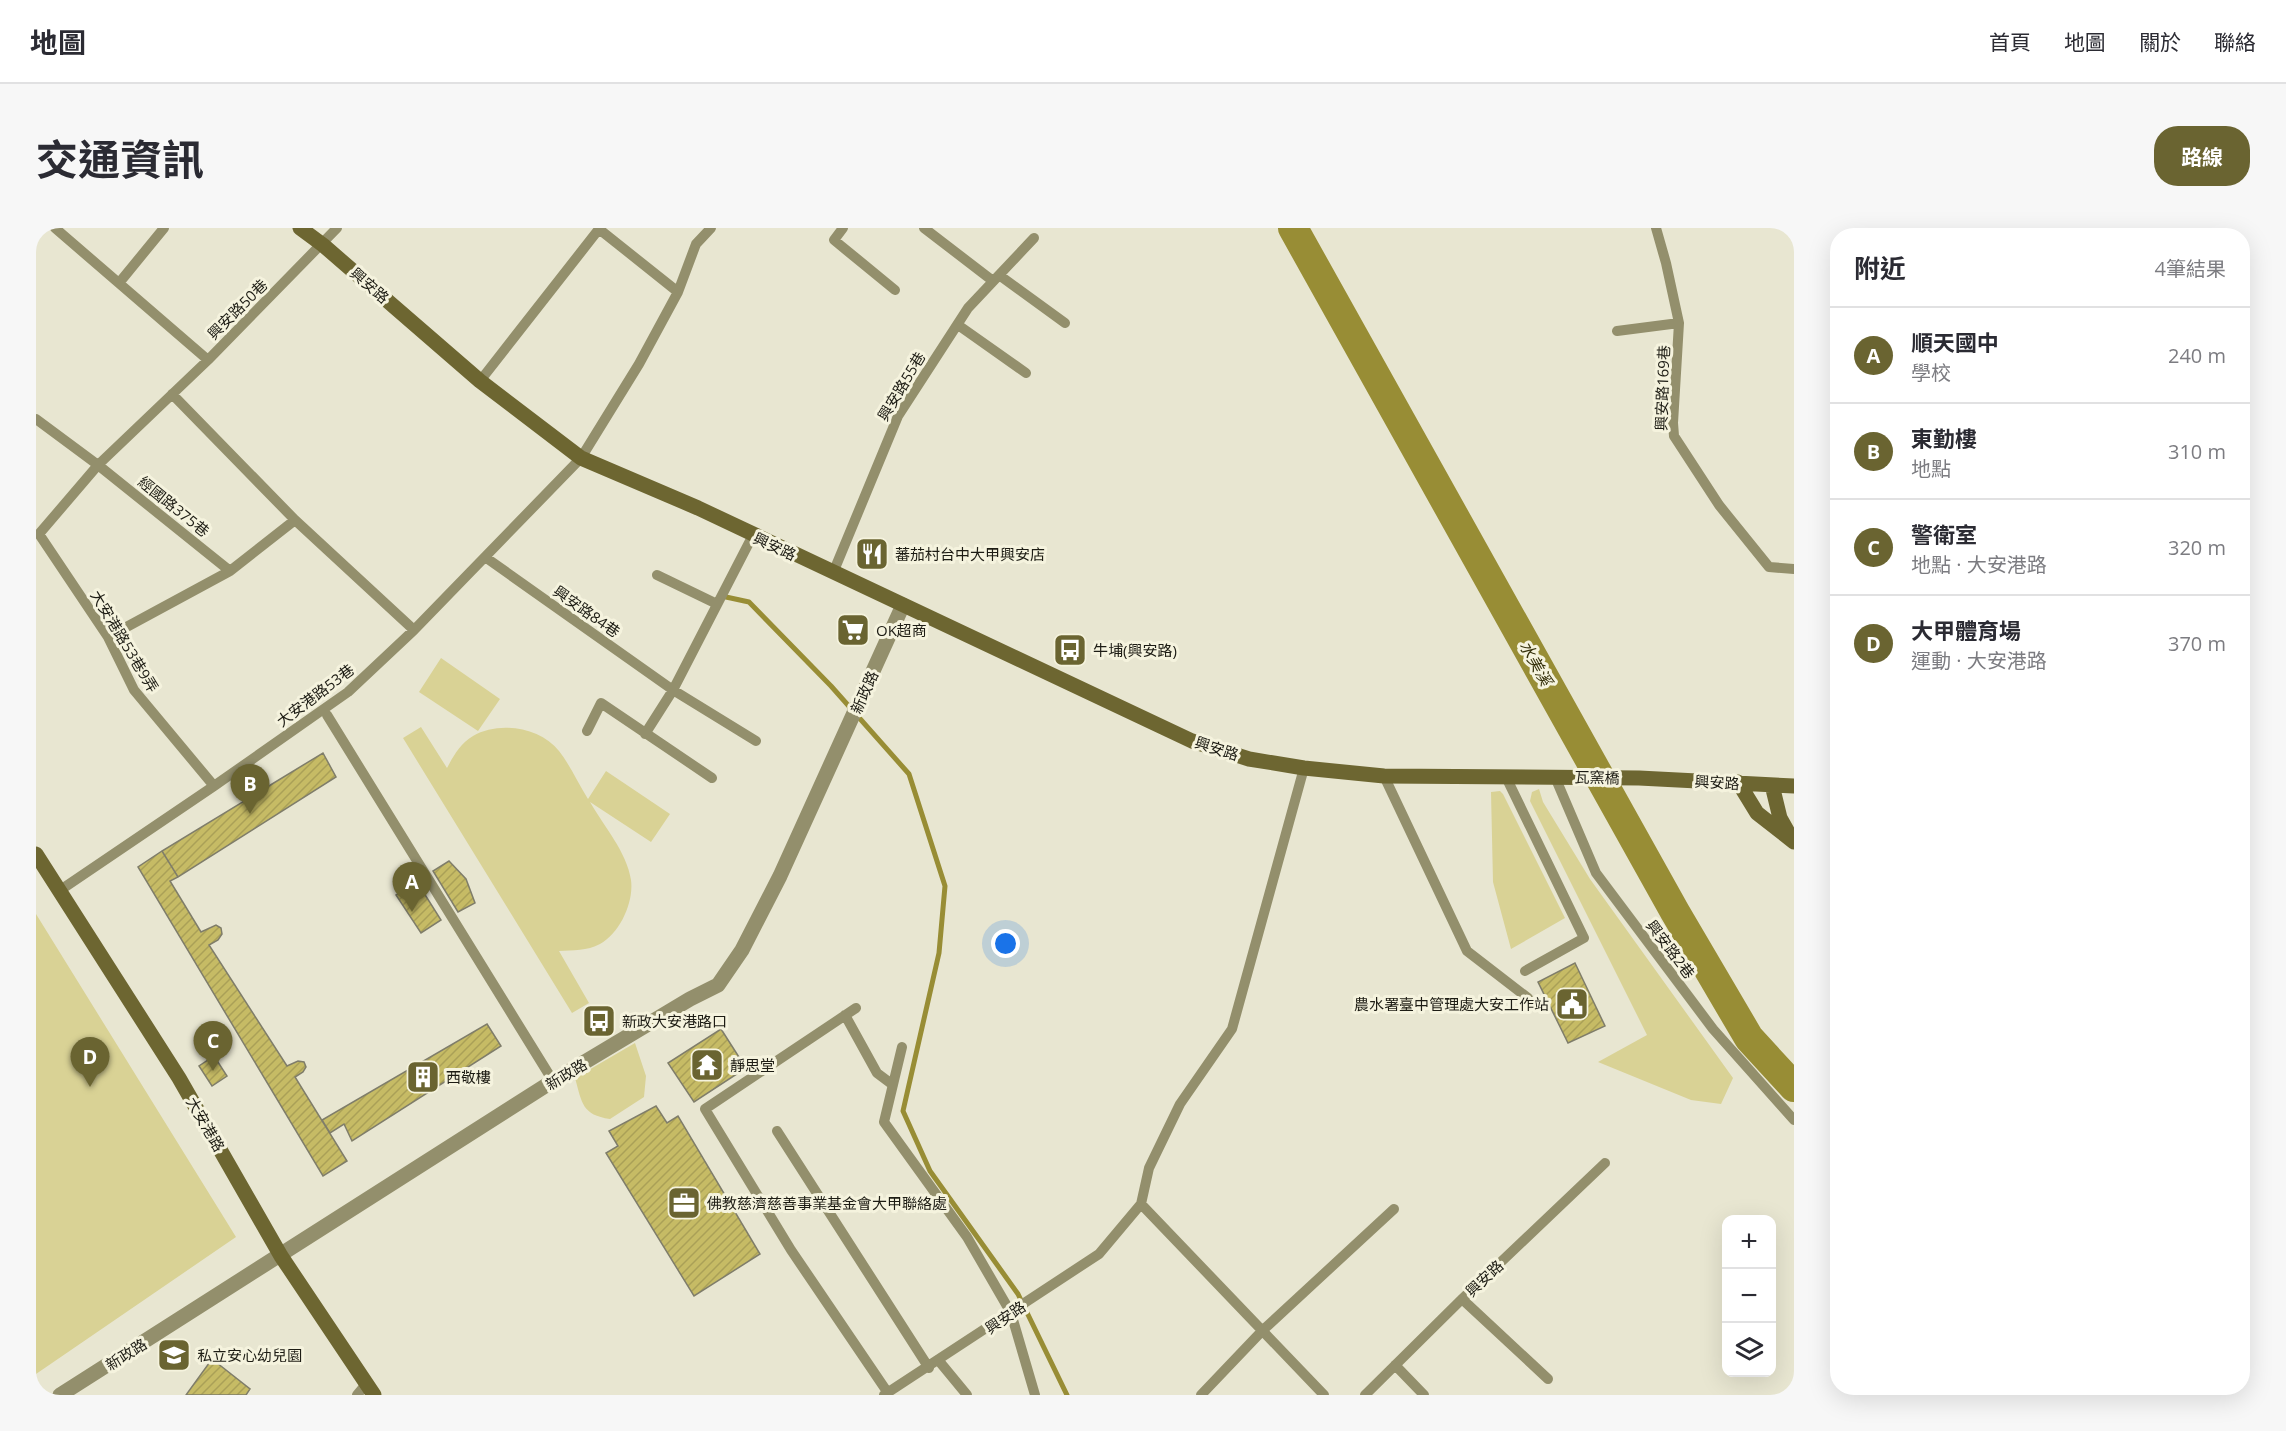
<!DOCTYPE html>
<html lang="zh-TW">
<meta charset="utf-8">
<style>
:root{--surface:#fff;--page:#f7f7f7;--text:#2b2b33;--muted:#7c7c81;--line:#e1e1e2;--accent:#6a6431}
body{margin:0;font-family:"Open Sans","Noto Sans TC",sans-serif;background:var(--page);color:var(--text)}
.controls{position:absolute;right:18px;bottom:18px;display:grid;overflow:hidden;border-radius:12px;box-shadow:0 6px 24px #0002}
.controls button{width:54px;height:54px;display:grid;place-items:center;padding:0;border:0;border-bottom:2px solid var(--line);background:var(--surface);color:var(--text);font:30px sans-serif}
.you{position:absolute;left:970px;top:716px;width:21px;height:21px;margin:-15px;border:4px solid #fff;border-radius:50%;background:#1a73e8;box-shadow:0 0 0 9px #1a73e833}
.badge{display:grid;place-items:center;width:39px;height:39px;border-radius:50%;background:var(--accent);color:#fff;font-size:20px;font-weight:700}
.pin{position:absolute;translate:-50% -50px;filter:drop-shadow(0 2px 3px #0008)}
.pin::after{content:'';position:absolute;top:32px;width:21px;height:18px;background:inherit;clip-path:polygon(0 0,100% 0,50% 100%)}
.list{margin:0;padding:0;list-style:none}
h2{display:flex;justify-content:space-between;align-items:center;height:78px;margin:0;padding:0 24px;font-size:26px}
h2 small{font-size:20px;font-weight:400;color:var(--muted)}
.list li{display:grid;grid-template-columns:39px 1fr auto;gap:18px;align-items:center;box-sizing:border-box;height:96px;padding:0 24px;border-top:2px solid var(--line)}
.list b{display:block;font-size:22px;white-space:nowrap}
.list p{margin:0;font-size:20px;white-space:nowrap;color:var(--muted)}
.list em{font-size:20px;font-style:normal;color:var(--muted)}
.icon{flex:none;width:33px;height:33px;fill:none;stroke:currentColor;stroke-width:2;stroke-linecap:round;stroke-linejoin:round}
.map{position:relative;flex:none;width:1758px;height:1167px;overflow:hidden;border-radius:24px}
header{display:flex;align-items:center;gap:36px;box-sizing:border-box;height:84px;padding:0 30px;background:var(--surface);border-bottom:2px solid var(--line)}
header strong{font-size:28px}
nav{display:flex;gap:33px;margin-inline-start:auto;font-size:21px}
.intro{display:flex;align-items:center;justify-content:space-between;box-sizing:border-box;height:144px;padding:0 36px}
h1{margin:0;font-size:42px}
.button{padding:15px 27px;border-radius:24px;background:var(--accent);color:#fff;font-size:21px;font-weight:700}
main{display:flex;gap:36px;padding:0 36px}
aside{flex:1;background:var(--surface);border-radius:24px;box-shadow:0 6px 24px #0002}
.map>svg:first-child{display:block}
.green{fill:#d9d295}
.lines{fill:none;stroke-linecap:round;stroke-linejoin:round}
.stream{stroke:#988d35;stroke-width:5}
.river{stroke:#988d35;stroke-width:30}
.building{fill:url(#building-hatch);stroke:#7f7d6a;stroke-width:1.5}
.lane{stroke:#938f6c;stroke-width:10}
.street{stroke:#938f6c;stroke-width:15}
.secondary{stroke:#6d6631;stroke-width:15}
.labels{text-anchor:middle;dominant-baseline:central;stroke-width:6;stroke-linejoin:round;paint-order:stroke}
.street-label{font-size:15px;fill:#1d1c14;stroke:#f5f3de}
.poi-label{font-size:15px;fill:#1d1c14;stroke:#f5f3de;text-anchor:start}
.water-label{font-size:16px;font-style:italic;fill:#36310b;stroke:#f5f3de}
</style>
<header>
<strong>地圖</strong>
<nav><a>首頁</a><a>地圖</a><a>關於</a><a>聯絡</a></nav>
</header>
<div class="intro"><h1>交通資訊</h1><a class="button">路線</a></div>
<main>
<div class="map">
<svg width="1758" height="1167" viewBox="0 0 1758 1167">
<defs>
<pattern id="building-hatch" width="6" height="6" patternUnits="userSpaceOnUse" patternTransform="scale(1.5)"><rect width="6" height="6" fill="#c6bb65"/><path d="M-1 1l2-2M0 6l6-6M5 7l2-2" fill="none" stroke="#aaa057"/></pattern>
</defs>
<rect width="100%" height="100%" fill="#e8e6d1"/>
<path class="green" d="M405,430L464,471L442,503L383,464Z
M385,499L411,540C418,527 424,516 437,508C463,493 504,499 523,523C534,537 542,555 552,571L570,543L634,586L615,614L554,574C567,597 591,624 595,652C598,674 584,705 564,716C551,723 537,722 523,723L553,775L536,785L367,510Z
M1503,561L1507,574L1554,651L1697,850L1685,876L1655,872L1562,834L1611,807L1494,573L1496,564Z
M1464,563L1467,566L1529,690L1475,721L1457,654L1455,564Z
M0,686L200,1009L0,1146Z
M599,815L610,848L608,869L574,891C546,887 546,875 539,850Z"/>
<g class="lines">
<path class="stream" d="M690,369L713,374L795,458L873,546L909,658L903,725L867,883L894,943L982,1066L1031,1167"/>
<path class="river" d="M1257,0L1639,684L1713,810L1758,859"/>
</g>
<path class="building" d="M287,525L300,549L142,649L126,623Z
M126,623L142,649L134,653L165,704L180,697L185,700L186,706L182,712L173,717L251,838L262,833L268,834L270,839L267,844L259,849L311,933L287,948L102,639Z
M413,633L430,651L439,675L422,684L397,643Z
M381,654L405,692L385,705L360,667Z
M1539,735L1569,798L1532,815L1502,754Z
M451,796L465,818L316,913L308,896L294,905L286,892Z
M685,801L710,840L658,874L632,835Z
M178,828L191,848L176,858L163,838Z
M620,878L631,895L642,888L724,1026L658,1068L570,925L582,918L573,903Z
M176,1131L214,1161L210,1167H150Z"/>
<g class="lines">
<path class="lane" d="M19,0L172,132
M807,0L798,12L859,62
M888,0L957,53
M1620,0L1630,35L1643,95L1637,195L1638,208L1683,277L1733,339L1758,341
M963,47L1029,95
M83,55L128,0
M642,64L660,16L675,0
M922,97L990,145
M1581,103L1643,95
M136,166L259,292L378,402
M0,191L62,237L194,343
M449,329L637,462L720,513
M797,345L862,188L932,80L998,10
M621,347L681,376
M72,409L194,343L259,292
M291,487L517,853
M551,503L565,475L676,550
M609,506L637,462L717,307
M1348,548L1431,723L1492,770
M1470,549L1548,710L1489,743
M1519,549L1560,645L1677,801L1758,892
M178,558L98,462L72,409L3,306L62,237L172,132L301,0
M23,663L178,558L312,464L378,402L545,230L603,136L642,64L563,1L444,153
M820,780L669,881L755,1022L852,1165
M809,787L841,845L857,857
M866,819L848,894L931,1009L975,1085L999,1167
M741,903L893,1140
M1105,976L1288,1167
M1426,1071L1512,1151
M903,1133L931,1167
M1359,1137L1388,1167
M321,1167L331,1155
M848,1167L1063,1026L1105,976L1113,940L1144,876L1196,801L1268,540
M1165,1167L1226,1103L1358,981
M1329,1167L1426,1071L1569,935"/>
<path class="street" d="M24,1167L517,853L654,771L682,757L706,722L744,648L867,377"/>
<path class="secondary" d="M264,0L287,17L444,153L545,230L662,280L1156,513L1213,531L1268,540L1348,548L1603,550L1758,558
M1702,554L1721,585L1758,614
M1736,557L1744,590L1753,606
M0,626L143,850L245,1028L338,1167"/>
</g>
<defs>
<g id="restaurant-square" transform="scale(1.725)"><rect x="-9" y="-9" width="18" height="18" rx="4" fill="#6a6431" stroke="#f5f3de"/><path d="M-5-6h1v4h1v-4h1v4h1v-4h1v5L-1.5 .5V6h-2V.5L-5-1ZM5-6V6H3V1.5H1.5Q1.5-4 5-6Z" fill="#fff"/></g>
<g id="supermarket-square" transform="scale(1.725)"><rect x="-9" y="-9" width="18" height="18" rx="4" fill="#6a6431" stroke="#f5f3de"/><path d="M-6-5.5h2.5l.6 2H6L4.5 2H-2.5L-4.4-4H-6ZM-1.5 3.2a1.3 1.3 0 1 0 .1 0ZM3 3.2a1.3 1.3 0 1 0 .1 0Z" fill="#fff"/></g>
<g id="bus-square" transform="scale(1.725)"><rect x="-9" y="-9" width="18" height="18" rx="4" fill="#6a6431" stroke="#f5f3de"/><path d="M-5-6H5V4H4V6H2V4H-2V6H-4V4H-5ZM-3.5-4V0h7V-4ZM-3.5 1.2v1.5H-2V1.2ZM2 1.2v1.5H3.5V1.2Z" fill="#fff"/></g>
<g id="civic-square" transform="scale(1.725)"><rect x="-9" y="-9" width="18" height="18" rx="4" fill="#6a6431" stroke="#f5f3de"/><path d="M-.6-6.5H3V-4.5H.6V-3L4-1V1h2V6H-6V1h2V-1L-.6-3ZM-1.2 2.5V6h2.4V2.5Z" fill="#fff"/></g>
<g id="temple-square" transform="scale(1.725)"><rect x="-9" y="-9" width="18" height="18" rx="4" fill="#6a6431" stroke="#f5f3de"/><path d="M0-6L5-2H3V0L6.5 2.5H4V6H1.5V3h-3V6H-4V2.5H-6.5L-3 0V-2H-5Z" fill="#fff"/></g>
<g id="building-square" transform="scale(1.725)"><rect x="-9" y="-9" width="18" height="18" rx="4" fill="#6a6431" stroke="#f5f3de"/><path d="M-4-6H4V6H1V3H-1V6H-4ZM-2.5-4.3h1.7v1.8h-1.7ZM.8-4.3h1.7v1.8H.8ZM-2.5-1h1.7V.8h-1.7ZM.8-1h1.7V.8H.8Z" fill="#fff"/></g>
<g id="office-square" transform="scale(1.725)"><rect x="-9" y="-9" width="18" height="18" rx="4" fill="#6a6431" stroke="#f5f3de"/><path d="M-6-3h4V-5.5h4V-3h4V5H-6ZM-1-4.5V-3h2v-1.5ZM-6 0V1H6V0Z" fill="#fff"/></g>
<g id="school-square" transform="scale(1.725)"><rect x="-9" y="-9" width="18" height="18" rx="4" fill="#6a6431" stroke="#f5f3de"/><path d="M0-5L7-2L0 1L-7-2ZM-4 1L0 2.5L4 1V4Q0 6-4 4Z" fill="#fff"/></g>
</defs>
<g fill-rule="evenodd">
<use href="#restaurant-square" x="836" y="326"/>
<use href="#supermarket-square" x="817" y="402"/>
<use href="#bus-square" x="1034" y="422"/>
<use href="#civic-square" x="1536" y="776"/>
<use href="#bus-square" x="563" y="793"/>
<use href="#temple-square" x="671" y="837"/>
<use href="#building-square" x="387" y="849"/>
<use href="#office-square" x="648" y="975"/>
<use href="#school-square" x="138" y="1127"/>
</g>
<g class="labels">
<g class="street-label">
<text transform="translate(334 57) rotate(41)">興安路</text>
<text transform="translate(201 81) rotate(-45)">興安路50巷</text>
<text transform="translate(865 158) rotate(-59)">興安路55巷</text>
<text transform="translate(1626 160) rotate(-88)">興安路169巷</text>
<text transform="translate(138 278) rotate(39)">經國路375巷</text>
<text transform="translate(739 318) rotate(25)">興安路</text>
<text transform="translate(551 383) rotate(35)">興安路84巷</text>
<text transform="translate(89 413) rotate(59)">大安港路53巷9弄</text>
<text transform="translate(828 464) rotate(-66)">新政路</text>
<text transform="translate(279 467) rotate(-37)">大安港路53巷</text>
<text transform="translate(1181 520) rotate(18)">興安路</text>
<text transform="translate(1561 549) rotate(1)">瓦窯橋</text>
<text transform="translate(1681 554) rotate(3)">興安路</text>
<text transform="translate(1635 721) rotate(53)">興安路2巷</text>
<text transform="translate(530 846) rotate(-31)">新政路</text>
<text transform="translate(170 896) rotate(60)">大安港路</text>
<text transform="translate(1448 1050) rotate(-43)">興安路</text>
<text transform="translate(969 1089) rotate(-34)">興安路</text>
<text transform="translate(90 1126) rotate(-32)">新政路</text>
</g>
<g class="poi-label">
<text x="859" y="326">蕃茄村台中大甲興安店</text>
<text x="840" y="402">OK超商</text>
<text x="1057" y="422">牛埔(興安路)</text>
<text x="1513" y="776" text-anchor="end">農水署臺中管理處大安工作站</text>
<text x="586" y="793">新政大安港路口</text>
<text x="694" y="837">靜思堂</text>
<text x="410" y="849">西敬樓</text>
<text x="671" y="975">佛教慈濟慈善事業基金會大甲聯絡處</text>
<text x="161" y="1127">私立安心幼兒園</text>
</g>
<g class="water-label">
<text transform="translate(1500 435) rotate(61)">水美溪</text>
</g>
</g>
</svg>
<div class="controls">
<button>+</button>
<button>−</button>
<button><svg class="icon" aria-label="layers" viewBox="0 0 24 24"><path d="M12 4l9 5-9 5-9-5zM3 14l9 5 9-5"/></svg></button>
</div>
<div class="you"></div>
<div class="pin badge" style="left:376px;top:684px">A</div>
<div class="pin badge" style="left:214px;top:586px">B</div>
<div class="pin badge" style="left:177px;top:843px">C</div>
<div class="pin badge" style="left:54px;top:859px">D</div>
</div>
<aside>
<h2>附近<small>4筆結果</small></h2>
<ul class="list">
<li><span class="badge">A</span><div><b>順天國中</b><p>學校</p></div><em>240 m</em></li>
<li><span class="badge">B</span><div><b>東勤樓</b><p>地點</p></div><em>310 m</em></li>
<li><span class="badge">C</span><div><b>警衛室</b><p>地點 · 大安港路</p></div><em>320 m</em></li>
<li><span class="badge">D</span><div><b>大甲體育場</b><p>運動 · 大安港路</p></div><em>370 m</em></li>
</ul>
</aside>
</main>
